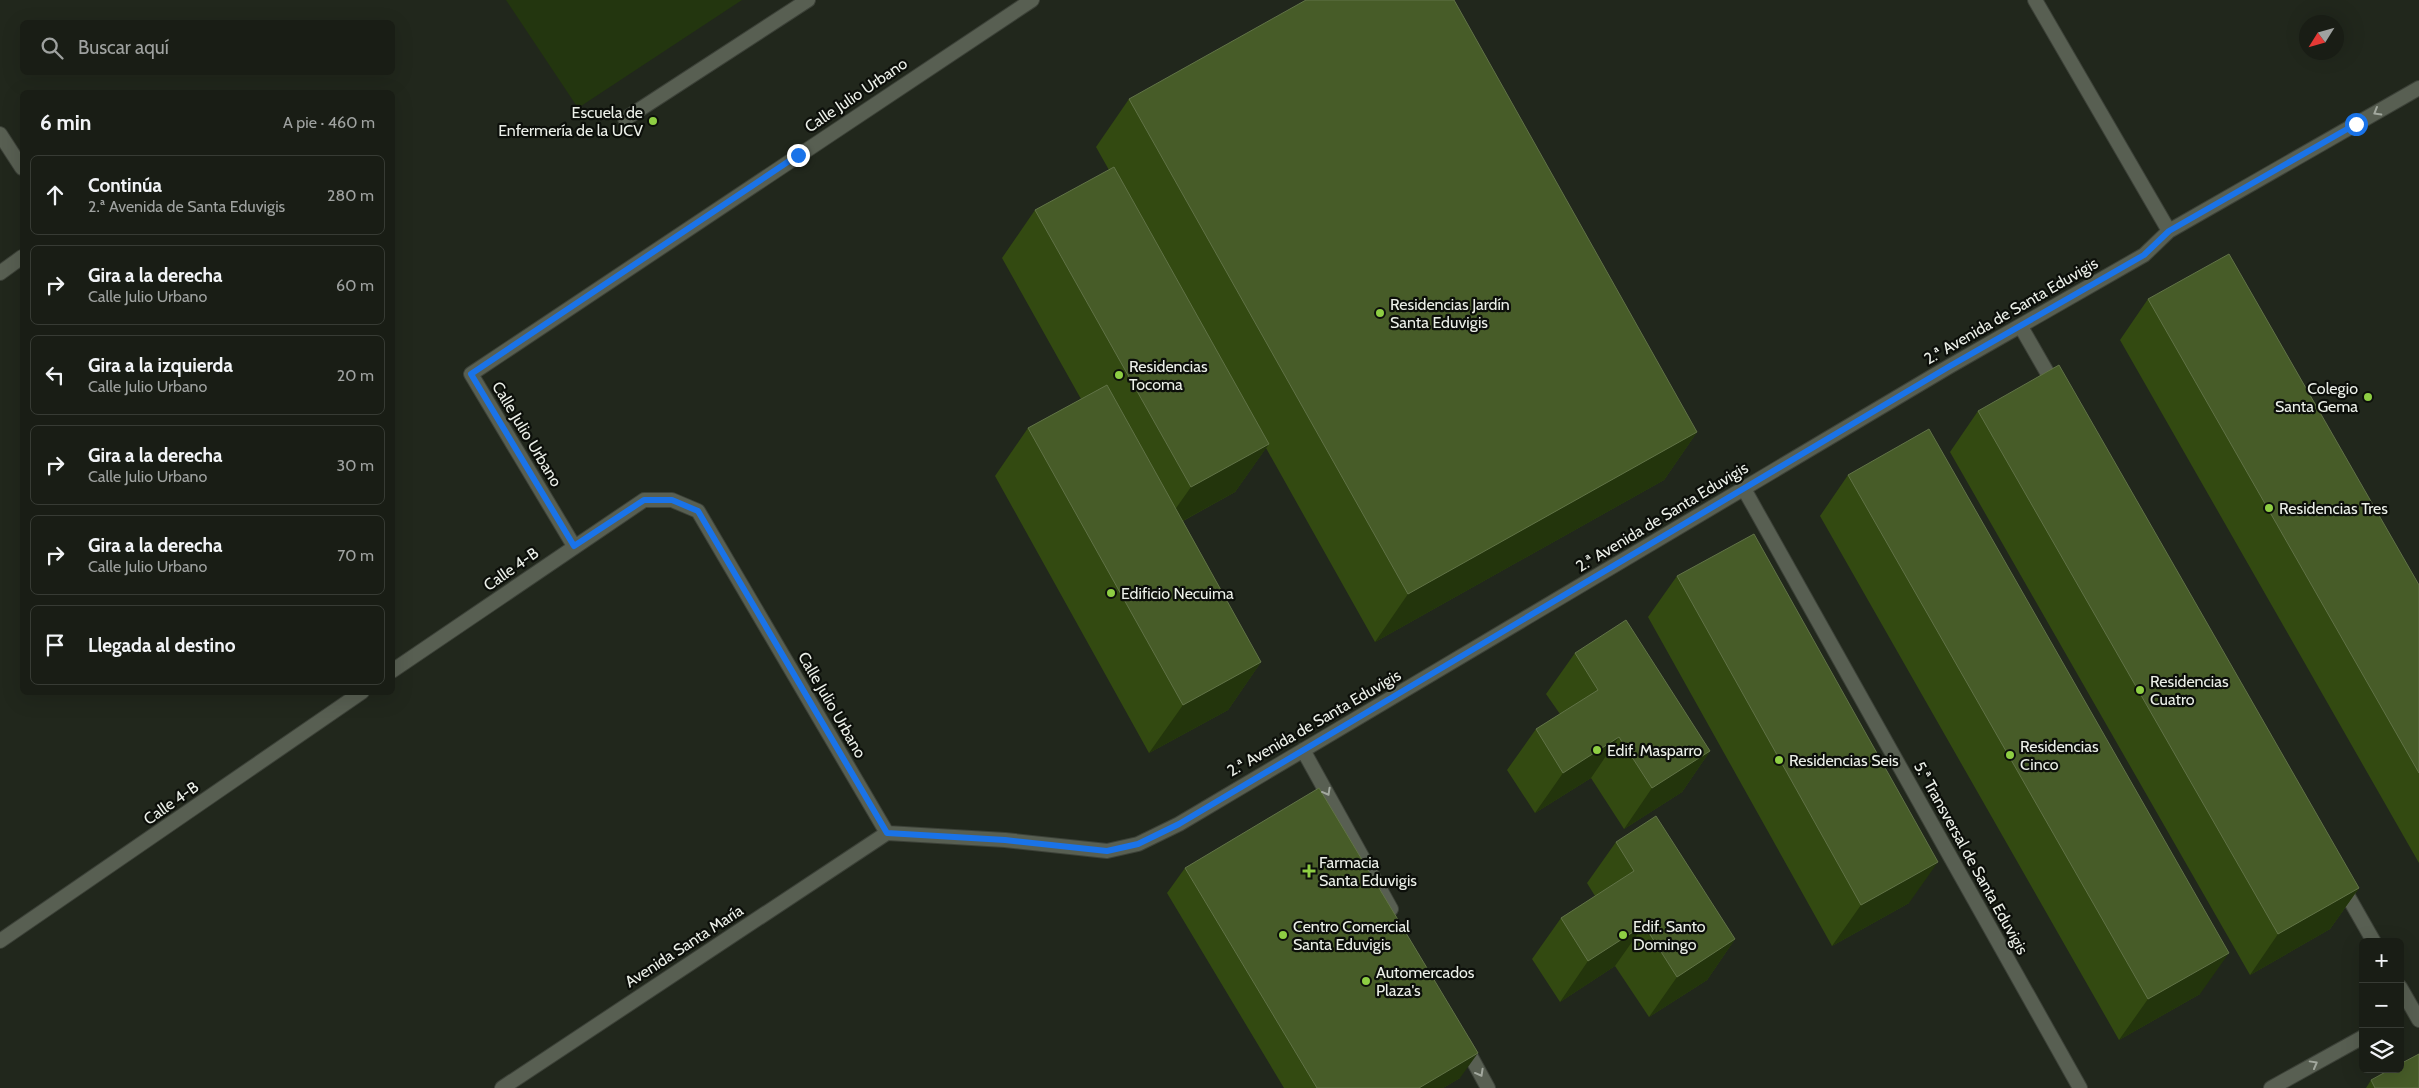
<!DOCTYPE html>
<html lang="es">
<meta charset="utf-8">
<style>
:root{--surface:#191d15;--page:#22261e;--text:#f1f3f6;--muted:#9fa2a0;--line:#373b34}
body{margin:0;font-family:Cabin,sans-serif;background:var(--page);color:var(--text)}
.controls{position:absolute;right:15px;bottom:15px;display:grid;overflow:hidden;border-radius:8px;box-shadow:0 5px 20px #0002}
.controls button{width:45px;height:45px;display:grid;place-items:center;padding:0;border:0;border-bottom:1px solid var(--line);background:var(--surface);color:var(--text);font:25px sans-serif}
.compass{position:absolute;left:2299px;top:15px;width:45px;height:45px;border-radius:50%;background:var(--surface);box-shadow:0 5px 20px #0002;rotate:233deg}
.stop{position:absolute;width:15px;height:15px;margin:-11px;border:4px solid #1a73e8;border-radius:50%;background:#fff}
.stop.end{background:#1a73e8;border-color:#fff;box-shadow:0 1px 5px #0008}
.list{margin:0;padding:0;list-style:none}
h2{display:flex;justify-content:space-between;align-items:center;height:65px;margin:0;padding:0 20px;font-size:21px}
h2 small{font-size:16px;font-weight:400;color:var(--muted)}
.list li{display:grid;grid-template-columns:32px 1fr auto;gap:15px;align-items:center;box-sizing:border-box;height:80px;margin:0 10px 10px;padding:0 10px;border:1px solid var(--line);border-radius:8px}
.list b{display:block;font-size:19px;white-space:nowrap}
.list p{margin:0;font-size:16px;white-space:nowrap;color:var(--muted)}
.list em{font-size:16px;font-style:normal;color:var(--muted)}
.icon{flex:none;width:28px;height:28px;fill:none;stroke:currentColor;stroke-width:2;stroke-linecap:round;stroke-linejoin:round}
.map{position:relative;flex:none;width:2419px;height:1088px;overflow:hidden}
.search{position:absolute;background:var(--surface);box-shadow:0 5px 20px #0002;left:20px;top:20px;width:375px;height:55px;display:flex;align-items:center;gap:12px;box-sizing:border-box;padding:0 18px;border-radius:8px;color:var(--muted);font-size:19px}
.panel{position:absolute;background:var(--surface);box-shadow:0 5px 20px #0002;left:20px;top:90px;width:375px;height:605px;border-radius:8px}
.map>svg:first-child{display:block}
.green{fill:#23360f}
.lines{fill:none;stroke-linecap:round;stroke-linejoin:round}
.service-casing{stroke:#3c4138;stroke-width:16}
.minor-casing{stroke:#3c4138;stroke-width:16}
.service{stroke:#585f52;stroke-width:14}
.minor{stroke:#585f52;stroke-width:14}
.wall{fill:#334a11}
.shaded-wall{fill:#23350c}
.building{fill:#475c28;stroke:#617347}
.oneway{stroke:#a2a89e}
.route{stroke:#1a73e8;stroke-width:6}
.poi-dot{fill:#8ece43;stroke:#0c0f0a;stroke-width:2}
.labels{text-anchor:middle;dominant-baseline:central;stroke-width:4.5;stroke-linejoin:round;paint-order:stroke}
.street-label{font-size:16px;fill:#ecf0e9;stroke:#0c0f0a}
.poi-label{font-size:16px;fill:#ecf0e9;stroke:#0c0f0a;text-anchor:start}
</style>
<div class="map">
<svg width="2419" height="1088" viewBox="0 0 2419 1088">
<rect width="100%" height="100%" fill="#21271c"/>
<path class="green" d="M506,0H742L578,108Z"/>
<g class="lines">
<g class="service-casing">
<path id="service" d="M625,119L808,0
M0,273L22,257"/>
</g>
<g class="minor-casing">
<path id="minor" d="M2035,0L2169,231
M0,134L22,168
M2021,327L2056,388
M1744,489L2080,1088
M574,546L471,374L1032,0
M392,671L644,500H672L698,511L887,833
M1303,750L1391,909
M887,833L1005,840L1107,851L1138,844L1179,824L1950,366L2144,255L2169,231L2419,88
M2341,884L2374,942
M0,941L362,692
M2400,987L2419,1020
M1464,1044L1488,1088
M502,1088L887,833
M2271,1088L2363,1037"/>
</g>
<use href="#service" class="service"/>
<use href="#minor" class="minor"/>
</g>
<path class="wall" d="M1129,99L1697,432L1664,480L1375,642L1266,448L1235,492L1183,521L1261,662L1228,710L1149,753L995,476L1028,428L1081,399L1002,258L1035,210L1109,170L1096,147Z
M2148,299L2419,585V863L2120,340Z
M1978,411L2359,888L2330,929L2250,975L1950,452Z
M1848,475L2200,994L2119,1040L1820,516Z
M1677,576L1909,903L1832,946L1648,617Z
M1575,653L1710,751L1682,792L1624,829L1591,778L1535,813L1507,770L1536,729L1560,714L1546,694Z
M1616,842L1735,939L1707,980L1649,1017L1615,966L1560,1002L1532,959L1561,918L1595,896L1587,883Z
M1185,868L1460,1078L1443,1088H1284L1167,893Z
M2371,1080L2419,1088H2366Z"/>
<path class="shaded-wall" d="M1697,432L1664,480L1375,642L1408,594Z
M1269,444L1235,492L1157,535L1191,487Z
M1261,662L1228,710L1149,753L1183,705Z
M1619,737L1591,778L1535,813L1563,773Z
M1710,751L1682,792L1624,829L1652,788Z
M1938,862L1909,903L1832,946L1861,905Z
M2359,888L2330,929L2250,975L2278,934Z
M1644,925L1615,966L1560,1002L1588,961Z
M1735,939L1707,980L1649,1017L1677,977Z
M2229,953L2200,994L2119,1040L2148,999Z
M1478,1053L1460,1078L1443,1088H1419Z"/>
<path class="building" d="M1306,0H1454L1697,432L1408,594L1129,99Z
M1114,167L1269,444L1191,487L1035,210Z
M2229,254L2419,585V773L2148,299Z
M2059,365L2359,888L2278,934L1978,411Z
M1107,385L1261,662L1183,705L1028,428Z
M1929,429L2229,953L2148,999L1848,475Z
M1754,534L1938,862L1861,905L1677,576Z
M1626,620L1710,751L1652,788L1619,737L1563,773L1536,729L1598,690L1575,653Z
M1319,788L1478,1053L1419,1088H1317L1185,868Z
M1656,816L1735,939L1677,977L1644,925L1588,961L1561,918L1634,871L1616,842Z
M2419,1054V1088H2375L2371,1080L2391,1069H2400V1064Z"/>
<defs><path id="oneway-chevron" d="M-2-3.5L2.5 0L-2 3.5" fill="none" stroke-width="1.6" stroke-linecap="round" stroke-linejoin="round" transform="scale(1.25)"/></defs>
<g class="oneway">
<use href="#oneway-chevron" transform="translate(2377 112) rotate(150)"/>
<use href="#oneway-chevron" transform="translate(1327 792) rotate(61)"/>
<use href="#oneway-chevron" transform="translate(2314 1064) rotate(-29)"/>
<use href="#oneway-chevron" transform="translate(1480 1073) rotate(61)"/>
</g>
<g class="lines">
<path class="route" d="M798,155L471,374L574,546L644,500H672L698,511L887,833L1005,840L1107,851L1138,844L1179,824L1950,366L2144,255L2169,231L2356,124"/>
</g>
<g class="poi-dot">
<circle cx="653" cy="121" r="5"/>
<circle cx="1380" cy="313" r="5"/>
<circle cx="1119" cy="375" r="5"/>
<circle cx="2368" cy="397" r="5"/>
<circle cx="2269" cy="508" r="5"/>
<circle cx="1111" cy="593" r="5"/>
<circle cx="2140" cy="690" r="5"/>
<circle cx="1597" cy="750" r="5"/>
<circle cx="2010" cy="755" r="5"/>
<circle cx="1779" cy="760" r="5"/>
<path d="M1306.5 863.5h5v5h5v5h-5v5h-5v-5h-5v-5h5z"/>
<circle cx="1283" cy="935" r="5"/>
<circle cx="1623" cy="935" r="5"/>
<circle cx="1366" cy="981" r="5"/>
</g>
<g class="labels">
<g class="street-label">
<text transform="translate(856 95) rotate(-34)">Calle Julio Urbano</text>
<text transform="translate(2011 311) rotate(-30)">2.ª Avenida de Santa Eduvigis</text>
<text transform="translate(527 434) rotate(59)">Calle Julio Urbano</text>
<text transform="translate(1662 517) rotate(-31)">2.ª Avenida de Santa Eduvigis</text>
<text transform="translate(511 569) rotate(-35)">Calle 4-B</text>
<text transform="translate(832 705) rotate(60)">Calle Julio Urbano</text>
<text transform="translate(1314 723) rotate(-30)">2.ª Avenida de Santa Eduvigis</text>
<text transform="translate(171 803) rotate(-35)">Calle 4-B</text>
<text transform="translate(1971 858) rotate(61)">5.ª Transversal de Santa Eduvigis</text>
<text transform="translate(684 946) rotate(-33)">Avenida Santa María</text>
</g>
<g class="poi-label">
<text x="643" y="112" text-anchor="end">Escuela de<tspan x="643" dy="18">Enfermería de la UCV</tspan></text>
<text x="1390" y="304">Residencias Jardín<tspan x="1390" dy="18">Santa Eduvigis</tspan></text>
<text x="1129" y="366">Residencias<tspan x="1129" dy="18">Tocoma</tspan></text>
<text x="2358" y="388" text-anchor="end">Colegio<tspan x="2358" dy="18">Santa Gema</tspan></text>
<text x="2279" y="508">Residencias Tres</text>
<text x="1121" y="593">Edificio Necuima</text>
<text x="2150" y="681">Residencias<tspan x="2150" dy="18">Cuatro</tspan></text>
<text x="2020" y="746">Residencias<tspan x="2020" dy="18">Cinco</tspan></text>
<text x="1607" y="750">Edif. Masparro</text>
<text x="1789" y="760">Residencias Seis</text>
<text x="1319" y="862">Farmacia<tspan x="1319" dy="18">Santa Eduvigis</tspan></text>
<text x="1293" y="926">Centro Comercial<tspan x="1293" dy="18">Santa Eduvigis</tspan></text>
<text x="1633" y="926">Edif. Santo<tspan x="1633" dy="18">Domingo</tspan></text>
<text x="1376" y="972">Automercados<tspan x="1376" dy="18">Plaza's</tspan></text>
</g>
</g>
</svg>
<div class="controls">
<button>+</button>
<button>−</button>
<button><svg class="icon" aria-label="layers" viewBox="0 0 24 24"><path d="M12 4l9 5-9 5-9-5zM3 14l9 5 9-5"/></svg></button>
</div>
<svg class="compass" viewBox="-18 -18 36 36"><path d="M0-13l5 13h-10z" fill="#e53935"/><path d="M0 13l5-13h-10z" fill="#9fa2a0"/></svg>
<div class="stop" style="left:2356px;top:124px"></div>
<div class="stop end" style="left:798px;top:155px"></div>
<div class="search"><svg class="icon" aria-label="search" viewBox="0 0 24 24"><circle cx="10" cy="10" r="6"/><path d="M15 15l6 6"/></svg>Buscar aquí</div>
<section class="panel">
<h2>6 min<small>A pie · 460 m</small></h2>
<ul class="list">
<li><svg class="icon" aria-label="ahead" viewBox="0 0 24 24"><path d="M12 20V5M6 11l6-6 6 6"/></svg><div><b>Continúa</b><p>2.ª Avenida de Santa Eduvigis</p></div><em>280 m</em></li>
<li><svg class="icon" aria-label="right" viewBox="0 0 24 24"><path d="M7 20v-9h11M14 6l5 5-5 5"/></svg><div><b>Gira a la derecha</b><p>Calle Julio Urbano</p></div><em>60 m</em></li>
<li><svg class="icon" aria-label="left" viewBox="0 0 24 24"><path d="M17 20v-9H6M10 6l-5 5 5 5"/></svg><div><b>Gira a la izquierda</b><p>Calle Julio Urbano</p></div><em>20 m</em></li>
<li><svg class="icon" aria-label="right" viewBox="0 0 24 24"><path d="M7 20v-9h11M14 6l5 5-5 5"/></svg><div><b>Gira a la derecha</b><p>Calle Julio Urbano</p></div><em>30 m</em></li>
<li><svg class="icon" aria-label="right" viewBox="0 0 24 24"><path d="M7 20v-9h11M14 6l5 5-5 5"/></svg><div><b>Gira a la derecha</b><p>Calle Julio Urbano</p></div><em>70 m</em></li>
<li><svg class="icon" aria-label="arrive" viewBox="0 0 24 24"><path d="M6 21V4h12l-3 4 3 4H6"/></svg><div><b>Llegada al destino</b></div></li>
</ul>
</section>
</div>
